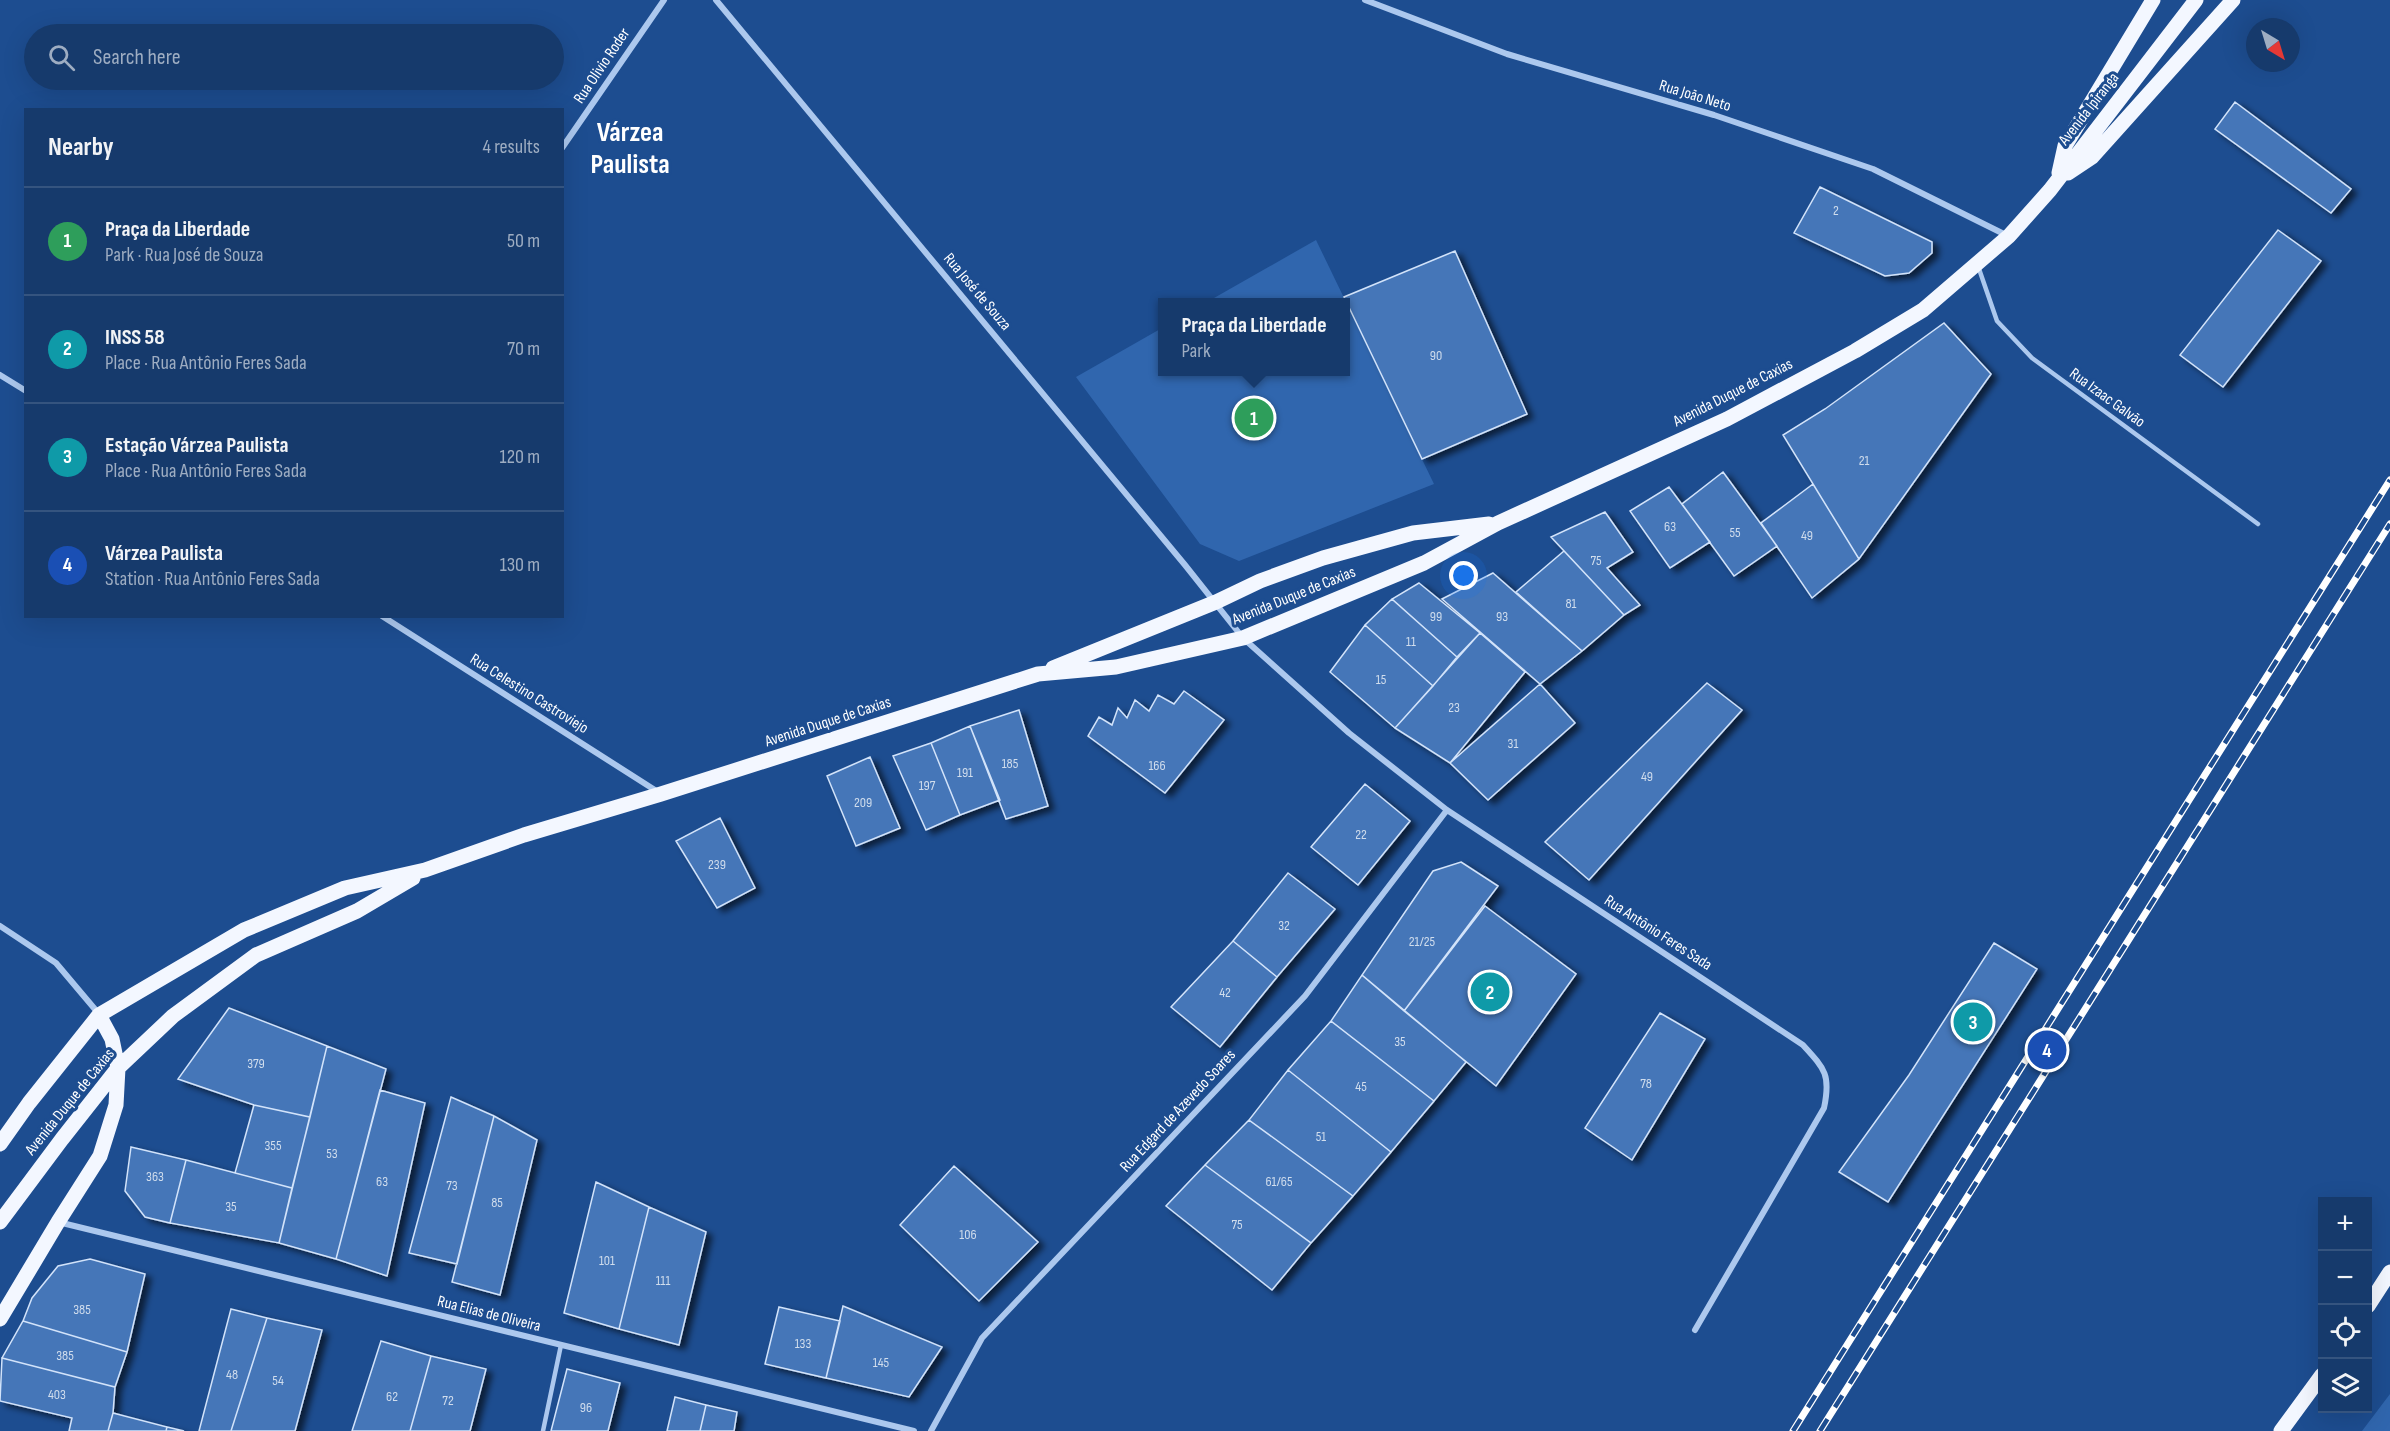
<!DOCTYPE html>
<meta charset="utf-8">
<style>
:root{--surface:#163a6c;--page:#1f4172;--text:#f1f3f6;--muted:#9eadc2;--line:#35547f;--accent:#bca0f2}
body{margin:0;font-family:"Sofia Sans Condensed",sans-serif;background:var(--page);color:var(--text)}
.controls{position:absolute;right:18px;bottom:18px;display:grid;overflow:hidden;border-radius:0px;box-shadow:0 6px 24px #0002}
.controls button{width:54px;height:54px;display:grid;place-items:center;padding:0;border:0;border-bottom:2px solid var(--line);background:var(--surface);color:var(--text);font:30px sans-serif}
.compass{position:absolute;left:2246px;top:18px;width:54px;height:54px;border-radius:50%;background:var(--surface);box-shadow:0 6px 24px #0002;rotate:142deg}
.you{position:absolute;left:1464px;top:576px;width:21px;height:21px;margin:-15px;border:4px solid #fff;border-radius:50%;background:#1a73e8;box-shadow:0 0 0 9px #1a73e833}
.badge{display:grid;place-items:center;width:39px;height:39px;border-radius:50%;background:var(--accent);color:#fff;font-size:20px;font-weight:700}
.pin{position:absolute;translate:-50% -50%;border:3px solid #fff;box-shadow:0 2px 6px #0006}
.popup{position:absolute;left:1158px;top:298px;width:192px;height:78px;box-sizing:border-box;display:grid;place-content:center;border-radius:0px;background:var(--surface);filter:drop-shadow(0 2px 4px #0005);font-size:20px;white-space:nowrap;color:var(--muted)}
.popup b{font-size:22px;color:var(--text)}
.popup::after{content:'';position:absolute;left:50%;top:100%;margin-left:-12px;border:12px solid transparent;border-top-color:var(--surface)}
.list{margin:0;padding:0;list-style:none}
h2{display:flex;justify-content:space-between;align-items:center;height:78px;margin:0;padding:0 24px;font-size:26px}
h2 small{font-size:20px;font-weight:400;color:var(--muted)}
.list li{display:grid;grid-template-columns:39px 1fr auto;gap:18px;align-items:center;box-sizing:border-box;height:108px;padding:0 24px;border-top:2px solid var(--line)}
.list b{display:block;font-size:22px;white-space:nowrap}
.list p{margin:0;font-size:20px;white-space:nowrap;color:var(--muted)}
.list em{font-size:20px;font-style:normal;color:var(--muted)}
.icon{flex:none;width:33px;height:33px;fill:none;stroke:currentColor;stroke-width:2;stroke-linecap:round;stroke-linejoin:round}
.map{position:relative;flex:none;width:2390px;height:1431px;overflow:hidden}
.search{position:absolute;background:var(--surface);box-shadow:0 6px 24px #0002;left:24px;top:24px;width:540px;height:66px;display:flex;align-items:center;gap:15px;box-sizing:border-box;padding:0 21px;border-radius:33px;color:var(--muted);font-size:22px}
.panel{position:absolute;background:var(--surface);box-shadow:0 6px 24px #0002;left:24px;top:108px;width:540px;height:510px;border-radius:0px}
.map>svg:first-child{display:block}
.green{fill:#3066ae}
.building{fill:#4576b8;stroke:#d2e3fa;stroke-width:1.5;filter:url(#shadow)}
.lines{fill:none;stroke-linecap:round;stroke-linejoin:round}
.lane{stroke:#acc8ee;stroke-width:4.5}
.street{stroke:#acc8ee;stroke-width:6}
.primary{stroke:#f3f7ff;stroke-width:15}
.rail-casing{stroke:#fff;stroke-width:7}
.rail{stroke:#1d4d90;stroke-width:4.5;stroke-dasharray:14;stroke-linecap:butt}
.labels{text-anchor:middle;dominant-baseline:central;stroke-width:6;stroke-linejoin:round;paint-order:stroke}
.number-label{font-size:14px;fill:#d0dded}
.street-label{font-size:16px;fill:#fff;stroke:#1d4d90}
.town-label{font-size:28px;font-weight:bold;fill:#fff;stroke:#1d4d90}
</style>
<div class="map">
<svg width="2390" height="1431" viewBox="0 0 2390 1431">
<defs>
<filter id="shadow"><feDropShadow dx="6" dy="4" stdDeviation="3" flood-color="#0009"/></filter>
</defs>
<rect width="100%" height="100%" fill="#1d4d90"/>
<path class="green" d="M1316,240L1434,484L1239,561L1200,544L1076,377L1162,328V372H1346V302H1207Z
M2390,1394V1431H2362Z"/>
<path class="building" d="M2235,102L2351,189L2331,213L2215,129Z
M1820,187L1932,242V253L1909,273L1885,276L1794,233Z
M2278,230L2321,261L2223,387L2180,355Z
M1455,251L1527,414L1422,459L1344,297Z
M1944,323L1991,374L1859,559L1783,435L1825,409Z
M1723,472L1777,546L1734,576L1682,504Z
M1813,484L1859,559L1812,598L1761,523Z
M1669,487L1710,542L1670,568L1630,511Z
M1605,512L1633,552L1607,568L1640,605L1624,615L1551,537Z
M1564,551L1624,615L1582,651L1516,592Z
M1493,573L1582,651L1540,684L1442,599Z
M1419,583L1480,633L1457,657L1392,599Z
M1392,599L1457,657L1433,686L1365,625Z
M1365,625L1433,686L1395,728L1330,672Z
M1480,633L1525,672L1450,763L1395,728Z
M1707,683L1742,710L1589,880L1545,842Z
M1540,684L1575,723L1488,800L1450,763Z
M1184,691L1224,720L1165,793L1088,736L1099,717L1112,725L1118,708L1127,718L1135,700L1149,711L1158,695L1174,704Z
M1019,710L1048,806L1006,819L970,726Z
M970,726L1000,800L960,815L931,743Z
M931,743L960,815L926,830L893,756Z
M870,757L900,828L856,846L827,776Z
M1365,784L1410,821L1358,885L1311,847Z
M720,818L755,888L717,908L676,841Z
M1461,862L1498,886L1404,1011L1362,975L1433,871Z
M1288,873L1335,909L1277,977L1233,941Z
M1485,906L1576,974L1496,1086L1404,1011Z
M1233,941L1277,977L1220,1047L1171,1007Z
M1994,943L2037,969L1888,1202L1839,1172L1909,1075Z
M1362,975L1466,1062L1434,1101L1331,1021Z
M229,1008L327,1046L310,1117L254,1105L178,1079Z
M1660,1013L1705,1039L1632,1160L1585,1128Z
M1331,1021L1434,1101L1391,1152L1288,1070Z
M327,1046L386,1069L336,1259L279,1243Z
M1288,1070L1391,1152L1353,1196L1249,1120Z
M380,1090L425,1103L387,1276L336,1259Z
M451,1097L494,1116L457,1264L409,1253Z
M254,1105L310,1117L292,1188L235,1173Z
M494,1116L537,1140L500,1295L452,1282Z
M1249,1120L1353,1196L1311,1243L1205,1165Z
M131,1147L186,1160L170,1223L145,1217L125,1191Z
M186,1160L292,1188L279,1243L170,1223Z
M1205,1165L1311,1243L1272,1290L1166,1206Z
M954,1166L1038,1242L979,1301L900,1225Z
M596,1182L649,1207L619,1329L564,1313Z
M649,1207L706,1232L679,1345L619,1329Z
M90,1259L145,1274L127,1352L23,1321L32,1298L58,1266Z
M843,1306L942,1347L909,1397L826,1378Z
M779,1307L840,1321L826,1378L765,1364Z
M231,1309L267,1318L231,1431H199Z
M267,1318L322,1330L295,1431H231Z
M23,1321L127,1352L115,1387L2,1358Z
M381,1341L431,1356L410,1431H352Z
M431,1356L486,1369L470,1431H410Z
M2,1358L115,1387L113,1413L108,1431H69L72,1418L0,1401Z
M567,1369L620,1383L608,1431H551Z
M675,1397L706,1405L700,1431H667Z
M706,1405L737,1412L734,1431H700Z
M113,1413L167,1427L166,1431H108Z
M167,1427L184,1431H166Z"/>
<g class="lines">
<path class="lane" d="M1978,266L1997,321L2032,358L2258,524
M543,1431L561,1345"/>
<path class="street" d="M716,0L1185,565L1243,638L1349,733L1447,810L1803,1045C1825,1069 1831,1075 1824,1108L1695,1330
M1365,0L1507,54L1714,115L1873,169L2008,236
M562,148L664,0
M0,375L26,391
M382,616L658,792
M0,926L56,963L99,1014
M58,1222L914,1431
M931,1431L982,1338L1305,996L1447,810"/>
<path class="primary" d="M2059,173L2065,146L2153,0
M2068,173L2092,157L2233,0
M1053,668L1216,602L1260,581L1323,558L1413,533L1489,524
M0,1144L29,1103L99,1015L244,930L345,888L425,870L524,835L661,794L1038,674L1116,667L1243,638L1424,563L1498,523L1727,419L1855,351L1923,310L2009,236L2050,190L2196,0
M0,1222L62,1139L118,1068L173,1016L256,955L357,911L413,878
M2368,1306L2390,1272
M0,1319L58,1222L100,1156L116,1105L118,1068L112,1039L99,1015
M2281,1431L2322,1375"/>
<g class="rail-casing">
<path id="rail" d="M1793,1431L2390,480
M1820,1431L2390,524"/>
</g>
<use href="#rail" class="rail"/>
</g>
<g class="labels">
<g class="number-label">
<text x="1836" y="210">2</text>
<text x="1436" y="355">90</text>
<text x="1864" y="460">21</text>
<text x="1670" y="526">63</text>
<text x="1735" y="532">55</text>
<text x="1807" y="535">49</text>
<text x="1596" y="560">75</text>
<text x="1571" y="603">81</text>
<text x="1436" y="616">99</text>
<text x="1502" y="616">93</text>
<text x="1411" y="641">11</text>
<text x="1381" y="679">15</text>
<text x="1454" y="707">23</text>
<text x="1513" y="743">31</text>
<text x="1010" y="763">185</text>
<text x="1157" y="765">166</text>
<text x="965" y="772">191</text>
<text x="1647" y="776">49</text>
<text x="927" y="785">197</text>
<text x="863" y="802">209</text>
<text x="1361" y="834">22</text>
<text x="717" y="864">239</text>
<text x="1284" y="925">32</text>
<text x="1422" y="941">21/25</text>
<text x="1225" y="992">42</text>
<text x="1400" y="1041">35</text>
<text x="256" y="1063">379</text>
<text x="1646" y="1083">78</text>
<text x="1361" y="1086">45</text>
<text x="1321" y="1136">51</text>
<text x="273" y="1145">355</text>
<text x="332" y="1153">53</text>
<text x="155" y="1176">363</text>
<text x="382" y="1181">63</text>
<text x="1279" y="1181">61/65</text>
<text x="452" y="1185">73</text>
<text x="497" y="1202">85</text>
<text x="231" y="1206">35</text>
<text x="1237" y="1224">75</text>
<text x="968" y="1234">106</text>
<text x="607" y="1260">101</text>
<text x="663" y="1280">111</text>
<text x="82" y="1309">385</text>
<text x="803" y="1343">133</text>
<text x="65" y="1355">385</text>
<text x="881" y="1362">145</text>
<text x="232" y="1374">48</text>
<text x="278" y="1380">54</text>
<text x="57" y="1394">403</text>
<text x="392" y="1396">62</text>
<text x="448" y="1400">72</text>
<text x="586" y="1407">96</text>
</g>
<g class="street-label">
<text transform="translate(602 66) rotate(-56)">Rua Olivio Roder</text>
<text transform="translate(1695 96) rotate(17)">Rua João Neto</text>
<text transform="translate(2089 109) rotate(-52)">Avenida Ipiranga</text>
<text transform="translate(977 292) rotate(50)">Rua José de Souza</text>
<text transform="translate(1733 393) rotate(-27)">Avenida Duque de Caxias</text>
<text transform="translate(2107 398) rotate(36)">Rua Izaac Galvão</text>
<text transform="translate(1294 596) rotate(-22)">Avenida Duque de Caxias</text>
<text transform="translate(529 694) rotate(32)">Rua Celestino Castroviejo</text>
<text transform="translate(828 722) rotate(-18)">Avenida Duque de Caxias</text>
<text transform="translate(1658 933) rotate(33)">Rua Antônio Feres Sada</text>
<text transform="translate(70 1102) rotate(-51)">Avenida Duque de Caxias</text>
<text transform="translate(1178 1111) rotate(-47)">Rua Edgard de Azevedo Soares</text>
<text transform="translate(489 1314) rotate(14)">Rua Elias de Oliveira</text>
</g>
<g class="town-label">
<text x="630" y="132">Várzea<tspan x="630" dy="32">Paulista</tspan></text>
</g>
</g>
</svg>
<div class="controls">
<button>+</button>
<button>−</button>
<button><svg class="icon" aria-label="locate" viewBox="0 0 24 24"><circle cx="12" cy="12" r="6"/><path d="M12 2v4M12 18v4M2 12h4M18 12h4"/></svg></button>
<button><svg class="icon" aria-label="layers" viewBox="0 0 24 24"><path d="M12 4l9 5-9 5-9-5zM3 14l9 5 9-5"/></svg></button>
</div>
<svg class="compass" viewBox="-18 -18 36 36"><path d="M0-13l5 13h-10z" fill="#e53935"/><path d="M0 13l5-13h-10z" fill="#9eadc2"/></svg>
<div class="you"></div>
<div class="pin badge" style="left:1254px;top:418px;background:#2e9e5b">1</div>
<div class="popup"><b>Praça da Liberdade</b>Park</div>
<div class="pin badge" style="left:1490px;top:992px;background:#0f9aa8">2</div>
<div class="pin badge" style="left:1973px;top:1022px;background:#0f9aa8">3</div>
<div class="pin badge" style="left:2047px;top:1050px;background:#1a4fb4">4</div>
<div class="search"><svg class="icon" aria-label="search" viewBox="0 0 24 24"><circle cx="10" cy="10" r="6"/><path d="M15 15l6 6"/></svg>Search here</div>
<section class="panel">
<h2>Nearby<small>4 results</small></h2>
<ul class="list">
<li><span class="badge" style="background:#2e9e5b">1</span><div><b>Praça da Liberdade</b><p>Park · Rua José de Souza</p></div><em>50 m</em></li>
<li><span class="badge" style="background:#0f9aa8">2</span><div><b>INSS 58</b><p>Place · Rua Antônio Feres Sada</p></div><em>70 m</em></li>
<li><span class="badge" style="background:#0f9aa8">3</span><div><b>Estação Várzea Paulista</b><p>Place · Rua Antônio Feres Sada</p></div><em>120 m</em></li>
<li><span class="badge" style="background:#1a4fb4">4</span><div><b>Várzea Paulista</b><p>Station · Rua Antônio Feres Sada</p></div><em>130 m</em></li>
</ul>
</section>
</div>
